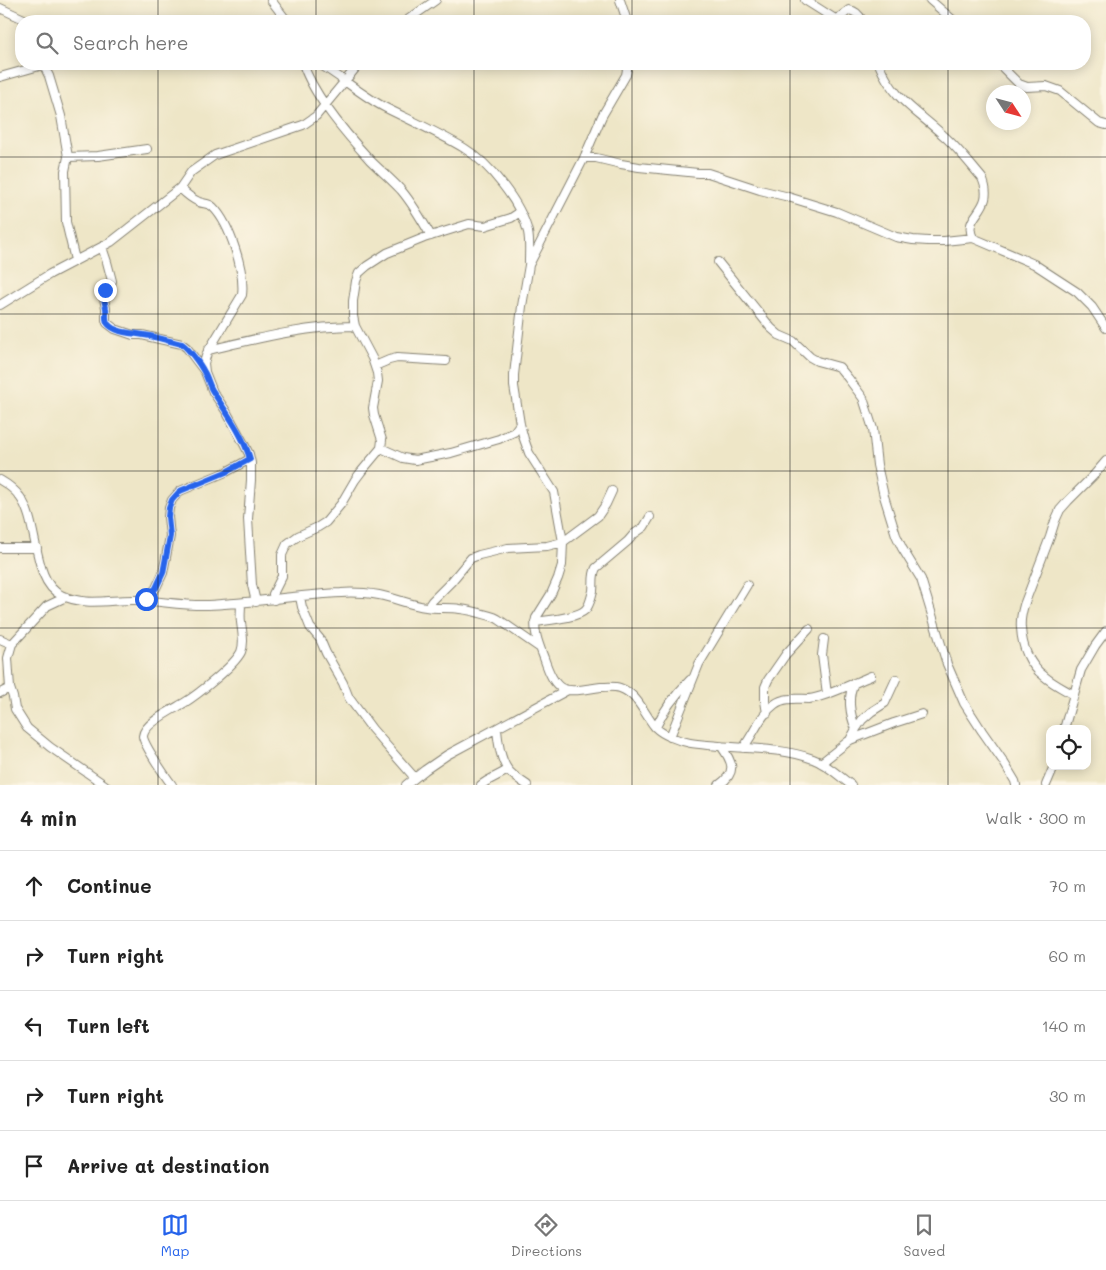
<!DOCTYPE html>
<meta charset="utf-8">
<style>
:root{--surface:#fff;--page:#f2f2f2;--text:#222;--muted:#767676;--line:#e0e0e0;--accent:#2563eb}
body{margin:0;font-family:Mali,sans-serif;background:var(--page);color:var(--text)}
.controls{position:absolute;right:15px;bottom:15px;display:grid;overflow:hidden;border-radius:10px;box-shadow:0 2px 12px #0003}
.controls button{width:45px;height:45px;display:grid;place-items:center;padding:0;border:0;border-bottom:1px solid var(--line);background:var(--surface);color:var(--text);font:25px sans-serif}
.compass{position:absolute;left:986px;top:85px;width:45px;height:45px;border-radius:50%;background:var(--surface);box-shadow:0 2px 12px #0003;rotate:126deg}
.stop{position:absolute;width:15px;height:15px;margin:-11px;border:4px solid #2563eb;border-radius:50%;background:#fff}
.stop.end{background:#2563eb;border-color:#fff;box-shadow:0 1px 5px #0008}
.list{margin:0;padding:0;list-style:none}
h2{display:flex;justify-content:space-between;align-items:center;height:65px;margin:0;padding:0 20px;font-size:21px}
h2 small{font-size:16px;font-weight:400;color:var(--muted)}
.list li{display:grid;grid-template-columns:32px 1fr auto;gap:15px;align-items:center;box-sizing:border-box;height:70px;padding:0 20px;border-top:1px solid var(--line)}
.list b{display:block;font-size:19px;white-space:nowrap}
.list em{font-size:16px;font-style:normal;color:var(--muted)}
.icon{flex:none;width:28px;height:28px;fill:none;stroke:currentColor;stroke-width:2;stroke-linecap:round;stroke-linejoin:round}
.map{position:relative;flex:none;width:1106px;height:785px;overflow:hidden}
.search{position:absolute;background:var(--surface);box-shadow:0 2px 12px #0003;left:15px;right:15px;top:15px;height:55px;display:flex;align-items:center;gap:12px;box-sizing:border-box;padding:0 18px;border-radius:20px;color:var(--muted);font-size:19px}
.sheet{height:415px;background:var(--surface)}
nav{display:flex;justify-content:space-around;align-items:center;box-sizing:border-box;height:70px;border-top:1px solid var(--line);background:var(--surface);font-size:14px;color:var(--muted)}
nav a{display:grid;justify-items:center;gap:2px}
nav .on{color:var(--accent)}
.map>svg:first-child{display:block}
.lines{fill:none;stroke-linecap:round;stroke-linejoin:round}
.street-casing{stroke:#858172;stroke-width:10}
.street{stroke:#fff;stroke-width:8}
.route{stroke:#2563eb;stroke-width:6}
.grid{fill:none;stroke:#1c1c1c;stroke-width:1;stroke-opacity:0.55}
</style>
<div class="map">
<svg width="1106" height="785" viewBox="0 0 1106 785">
<rect width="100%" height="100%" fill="#fcf5e5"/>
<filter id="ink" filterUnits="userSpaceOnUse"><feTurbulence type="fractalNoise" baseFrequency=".02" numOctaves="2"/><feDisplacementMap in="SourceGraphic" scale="10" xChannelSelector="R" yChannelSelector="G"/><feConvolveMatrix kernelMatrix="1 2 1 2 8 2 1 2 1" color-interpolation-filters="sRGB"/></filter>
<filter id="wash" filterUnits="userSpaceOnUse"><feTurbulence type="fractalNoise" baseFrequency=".0096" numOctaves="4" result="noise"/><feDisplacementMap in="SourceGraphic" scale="20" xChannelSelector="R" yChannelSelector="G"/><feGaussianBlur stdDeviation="1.12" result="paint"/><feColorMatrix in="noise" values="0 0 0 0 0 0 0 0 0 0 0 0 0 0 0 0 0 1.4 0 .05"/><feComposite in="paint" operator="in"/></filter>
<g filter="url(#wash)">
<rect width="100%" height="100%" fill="#eee6c7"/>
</g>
<g filter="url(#ink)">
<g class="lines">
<g class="street-casing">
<path id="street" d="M271,0L287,21
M620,0L627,21
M805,0L835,19L840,17L849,10C856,11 860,16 862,21
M930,0L954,21
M0,8L28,21
M406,21L436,0
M43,64L49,76L61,116L68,157L65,171L66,222L75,260
M303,64C315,98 346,134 371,161C381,171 392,180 401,190C413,204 422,220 431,236
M319,64C342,77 362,96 386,108C412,121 439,133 464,148C489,163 521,203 528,232C530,242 529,252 529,262
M628,64L626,75L602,116L584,158L529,265L522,306L514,375V386L520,424L524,439L529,453L554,492L563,542L562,565L558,578L551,594L536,618C533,631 539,645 544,658C557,697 565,692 601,687C607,687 614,686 620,688C638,694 644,714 655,727C659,731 666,735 671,737C689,745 701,744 719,746C751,749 783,748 813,759C827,764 839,776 851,785
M879,64C893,99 917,111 943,135C958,148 970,164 982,178C997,211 961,214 973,238
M999,64L1019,84L1027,87L1046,86L1060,91L1099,123L1106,125
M0,77L43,65
M68,157L98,156L147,149
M584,158H596L621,164L639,167L698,173H708L760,190L785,196L837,212L896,237L913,240L928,241H944L973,238L1034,264L1060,281L1077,292L1092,307L1106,328
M180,188C185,193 192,199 199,202C204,204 209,203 213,207C230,224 245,271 242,295L207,353L204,363L205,372
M102,247L107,262L112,281L111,283L105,290L103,294L106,308V320L107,323L115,329L133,335H142L164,340L182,344L187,348L205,372L213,392L226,411L244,444L249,454L251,463V480L248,519L252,585L256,602
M718,262L771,328L779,335L793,341L810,357L817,361L839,367L848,378L863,398L873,429L877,465L884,496L896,535L902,548L921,579L947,664L964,703L982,731L1003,761L1015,781L1016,785
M0,305L50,274L111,242L180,188L191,172L215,155L303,125L316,116L359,64
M208,350C256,339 305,326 355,326
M375,366L389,360L397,358L446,361
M381,448L403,458L415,460L451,453L499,439L514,432L520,424
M0,480C7,484 15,490 20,497C39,522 32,582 61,595C85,607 112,599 136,600C160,601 185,606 208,605C253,603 296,595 341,593C353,592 366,593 379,595C395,598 410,605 426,607C437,609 449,607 460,609C472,610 483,614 494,617L498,619L540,648
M0,548H37
M66,597L47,606L12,644L8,658L10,688L13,697L15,709L27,728L50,747L105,785
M300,597L302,607L310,627L320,639L326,653L343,683L349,698L372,729L415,778
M274,600L273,594L282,576V555L287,544L298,536L318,527L326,522L341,504L355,480L361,472L381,448L382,440L374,415L373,408L378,381L377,373L372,358L355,326L353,316V301L356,281L359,273L367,266L387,253L424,238L469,224L485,226L511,218L520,212
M147,601L146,599L156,588L163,573L170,536L168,517L169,508L172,500L180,491L226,472L250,459
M428,607L432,601L451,582L471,558L479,555L508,548L547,546L563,542L598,516L606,504L612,491
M535,622C547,620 577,618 585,610C590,606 591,597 593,591C594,583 592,575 596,568L628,541L634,534L644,527L650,517
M0,639L12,644
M824,639L822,655L827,694
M854,683C847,697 850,715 856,729
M0,693L10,688
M1074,695C1064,689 1053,684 1044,676C1029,665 1022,646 1021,628C1020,620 1022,612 1024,605L1050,537L1055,521L1060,510L1068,501L1093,476L1106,461
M767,713L765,701V687L768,680L786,654L809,629
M656,727C664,709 676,694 690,680
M497,729C498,741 501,763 510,772C515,777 521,781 527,785
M1064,729L1081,670L1095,646L1106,631
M670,737L699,664L747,585
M850,740L856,729L862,720L871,712L885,703L896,679
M743,748C754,734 760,715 775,704C784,697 797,699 809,699C827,697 853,683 871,676
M821,763L850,740L894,723L922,714
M172,785C166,777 143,744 143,736C144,723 174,709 184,703C197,695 234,666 241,652C245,643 242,632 241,622C240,616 241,610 241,603
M406,785L425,770L447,755L566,691
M481,785L487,781L508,770
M719,785C738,772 732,761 721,746
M1046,785L1054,766"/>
</g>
<use href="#street" class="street"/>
</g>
</g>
<g class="lines" filter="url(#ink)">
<path class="route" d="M105,290C102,296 105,302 106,308C107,313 104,319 108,324C115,333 134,333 144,335C157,337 169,341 182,344C189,349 200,364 204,372C208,378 209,387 214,393C227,414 243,434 250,459L226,472L180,491L172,500L169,508L168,517L170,536L163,573L156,588L146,599"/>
</g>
<path class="grid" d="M158,0V21M316,0V21M474,0V21M632,0V21M790,0V21M948,0V21M158,64V785M316,64V785M474,64V785M632,64V785M790,64V785M948,64V785M0,157H1106M0,314H1106M0,471H1106M0,628H1106"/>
</svg>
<div class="controls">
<button><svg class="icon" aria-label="locate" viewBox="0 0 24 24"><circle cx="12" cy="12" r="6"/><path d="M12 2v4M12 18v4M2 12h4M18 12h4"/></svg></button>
</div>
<svg class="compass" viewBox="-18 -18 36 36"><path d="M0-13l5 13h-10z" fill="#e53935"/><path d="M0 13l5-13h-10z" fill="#767676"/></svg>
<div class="stop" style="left:146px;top:599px"></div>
<div class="stop end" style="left:105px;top:290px"></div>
<div class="search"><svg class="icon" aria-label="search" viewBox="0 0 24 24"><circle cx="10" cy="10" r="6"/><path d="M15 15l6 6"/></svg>Search here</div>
</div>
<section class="sheet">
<h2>4 min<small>Walk · 300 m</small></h2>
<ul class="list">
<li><svg class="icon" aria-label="ahead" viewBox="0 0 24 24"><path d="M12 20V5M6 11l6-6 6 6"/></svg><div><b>Continue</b></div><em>70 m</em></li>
<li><svg class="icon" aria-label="right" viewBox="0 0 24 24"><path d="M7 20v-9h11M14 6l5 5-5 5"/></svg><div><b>Turn right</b></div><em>60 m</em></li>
<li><svg class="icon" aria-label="left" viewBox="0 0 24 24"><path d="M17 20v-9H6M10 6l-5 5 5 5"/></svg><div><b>Turn left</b></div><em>140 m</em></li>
<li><svg class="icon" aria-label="right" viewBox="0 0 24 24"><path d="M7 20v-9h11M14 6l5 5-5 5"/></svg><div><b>Turn right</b></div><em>30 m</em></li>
<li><svg class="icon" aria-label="arrive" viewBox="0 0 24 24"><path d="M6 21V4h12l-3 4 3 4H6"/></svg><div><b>Arrive at destination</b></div></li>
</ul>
</section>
<nav>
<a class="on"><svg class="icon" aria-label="map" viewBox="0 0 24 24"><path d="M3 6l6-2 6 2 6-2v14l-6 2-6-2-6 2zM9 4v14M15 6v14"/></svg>Map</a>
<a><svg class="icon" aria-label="directions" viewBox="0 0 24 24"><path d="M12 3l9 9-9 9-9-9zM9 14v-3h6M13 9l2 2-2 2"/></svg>Directions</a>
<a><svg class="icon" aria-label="saved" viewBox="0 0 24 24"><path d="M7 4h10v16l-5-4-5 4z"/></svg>Saved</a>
</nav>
